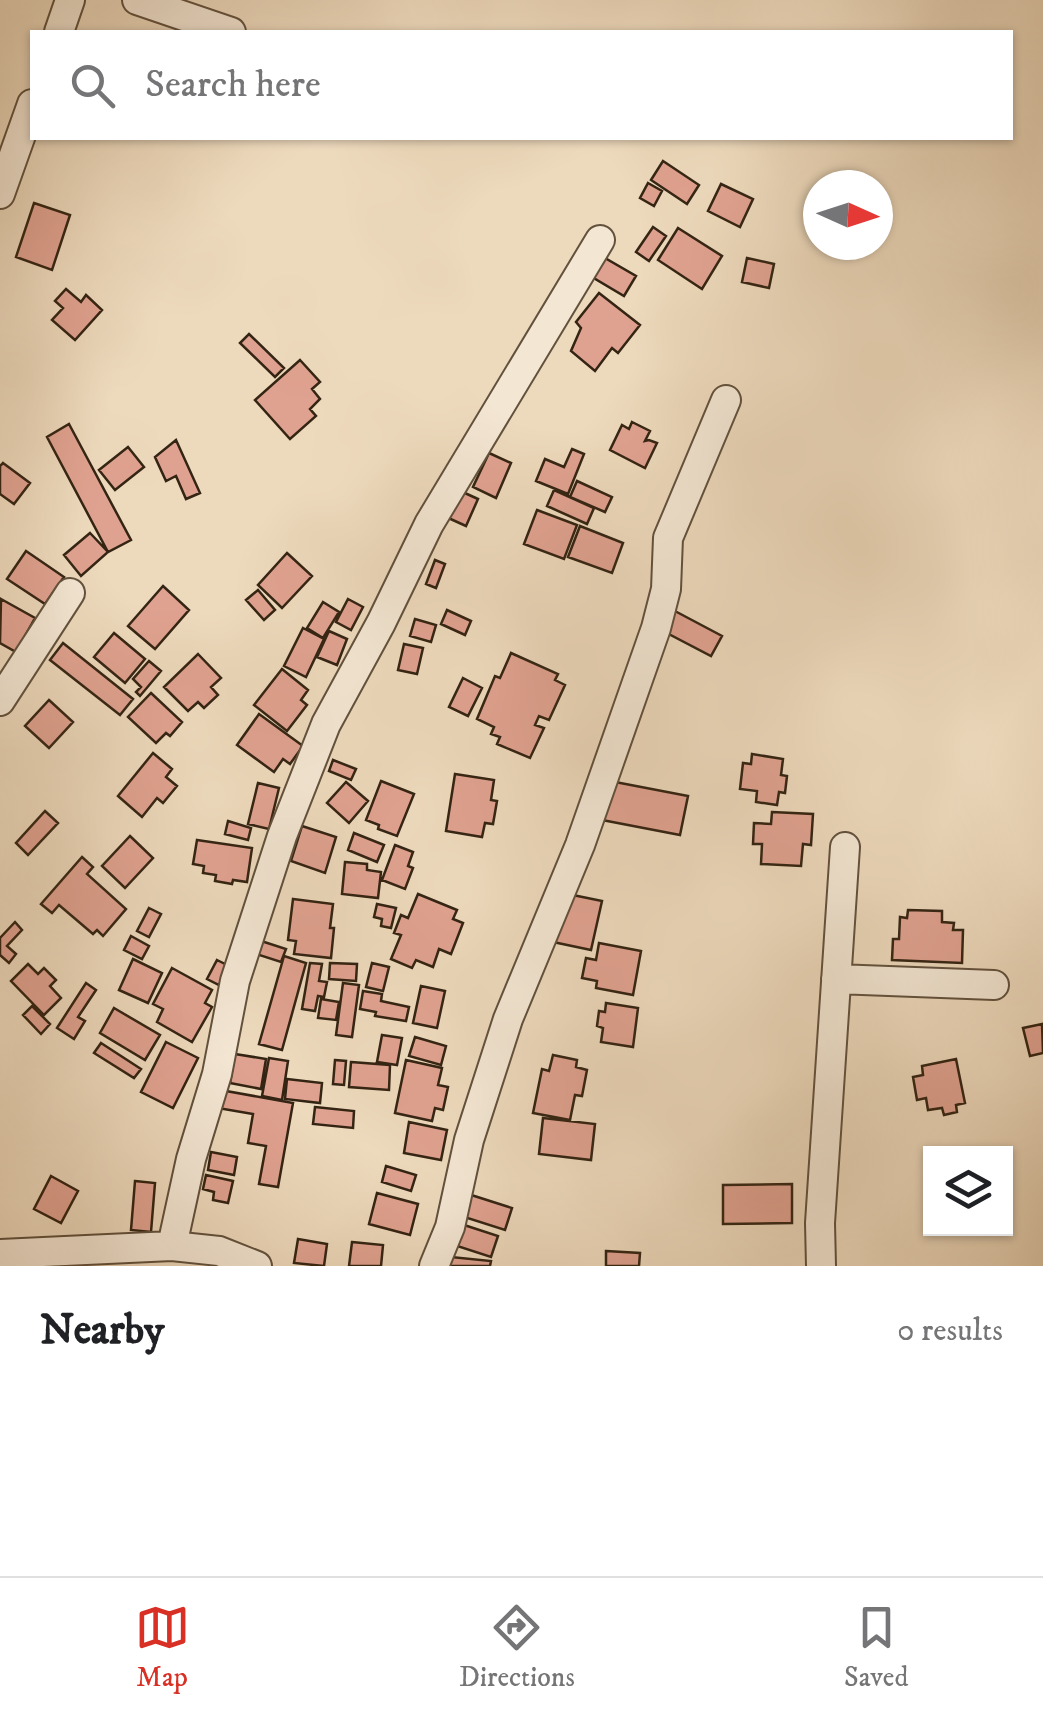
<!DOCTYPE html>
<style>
:root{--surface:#fff;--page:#f6f6f6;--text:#202124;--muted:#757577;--line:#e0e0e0;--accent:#d93025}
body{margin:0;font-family:"IM FELL DW Pica",serif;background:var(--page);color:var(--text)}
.controls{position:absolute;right:30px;bottom:30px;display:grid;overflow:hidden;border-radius:0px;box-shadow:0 2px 8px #0004}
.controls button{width:90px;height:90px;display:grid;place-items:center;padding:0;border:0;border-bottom:2px solid var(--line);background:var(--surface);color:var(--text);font:50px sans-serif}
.compass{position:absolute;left:803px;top:170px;width:90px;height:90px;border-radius:50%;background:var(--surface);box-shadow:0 2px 8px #0004;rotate:93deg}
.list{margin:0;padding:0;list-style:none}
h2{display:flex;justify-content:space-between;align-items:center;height:130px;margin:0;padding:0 40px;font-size:42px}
h2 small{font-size:32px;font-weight:400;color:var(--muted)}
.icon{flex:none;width:55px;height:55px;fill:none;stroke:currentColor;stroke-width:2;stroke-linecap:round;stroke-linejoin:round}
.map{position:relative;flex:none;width:1043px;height:1266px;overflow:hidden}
.search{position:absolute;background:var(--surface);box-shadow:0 2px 8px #0004;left:30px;right:30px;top:30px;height:110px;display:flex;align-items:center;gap:25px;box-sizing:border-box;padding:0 35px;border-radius:0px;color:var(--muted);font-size:38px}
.sheet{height:310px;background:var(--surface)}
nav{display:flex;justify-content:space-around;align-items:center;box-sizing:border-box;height:140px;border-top:2px solid var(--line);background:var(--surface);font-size:28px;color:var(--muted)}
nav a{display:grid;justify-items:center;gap:5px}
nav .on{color:var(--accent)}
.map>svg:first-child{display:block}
.building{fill:#e0a290;stroke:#342413;stroke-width:2.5}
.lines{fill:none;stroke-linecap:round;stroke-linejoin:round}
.minor-casing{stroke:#62513d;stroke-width:32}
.minor{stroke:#f3e6d3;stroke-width:28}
</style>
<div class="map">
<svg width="1043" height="1266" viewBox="0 0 1043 1266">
<rect width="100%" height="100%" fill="#edd9bc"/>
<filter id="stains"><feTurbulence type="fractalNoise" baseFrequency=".002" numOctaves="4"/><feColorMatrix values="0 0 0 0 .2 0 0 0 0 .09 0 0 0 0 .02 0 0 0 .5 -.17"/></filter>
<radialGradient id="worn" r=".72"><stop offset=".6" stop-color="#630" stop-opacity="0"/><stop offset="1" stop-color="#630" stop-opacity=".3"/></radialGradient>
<path class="building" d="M663,161L699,185L687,204L651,180Z
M648,183L662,191L654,206L640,198Z
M721,184L753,199L740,227L708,211Z
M34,203L70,215L52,270L16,257Z
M653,227L666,236L649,261L636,252Z
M678,228L722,256L702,289L658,260Z
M598,254L636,276L624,296L587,274Z
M747,258L774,264L769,288L742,282Z
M66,289L81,302L86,295L102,310L75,340L52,320L63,308L55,301Z
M599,293L640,325L618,353L612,348L595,371L571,351L581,328L576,322Z
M249,334L284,368L275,377L240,343Z
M300,360L320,382L312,389L320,399L310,409L316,416L290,439L255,400Z
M632,422L650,431L645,441L649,440L657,443L645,468L610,450L622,425L629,429Z
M69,424L131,540L108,552L47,437Z
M176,440L200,493L186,499L176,476L166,481L155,457Z
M128,447L144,467L115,490L99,470Z
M572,449L584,454L568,494L536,481L545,459L564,467Z
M489,453L511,463L496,498L473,487Z
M3,463L30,483L14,504L0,494V466Z
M577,481L612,497L605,512L570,497Z
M456,489L478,499L466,526L444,516Z
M554,490L594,508L587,524L547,506Z
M537,510L577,525L564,559L524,544Z
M580,526L623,543L612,573L568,557Z
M90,533L108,552L81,576L64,555Z
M26,551L64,577L45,604L7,579Z
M287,553L312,576L282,608L258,585Z
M435,560L445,564L436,588L426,584Z
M163,586L189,610L155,649L128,626Z
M258,590L275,610L264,620L246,600Z
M1,599L35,618L16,652L0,643Z
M348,599L363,607L351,630L336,622Z
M323,602L339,612L323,638L307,628Z
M447,610L471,621L465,635L441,624Z
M673,610L722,636L711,656L663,631Z
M415,619L436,625L431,642L410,636Z
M303,628L324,639L306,677L284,666Z
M329,631L347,639L337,665L317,657Z
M114,633L145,659L125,683L94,657Z
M63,643L133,699L120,715L50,660Z
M404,644L423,648L417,674L398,670Z
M511,653L558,674L555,680L565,685L549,720L539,716L535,725L544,728L530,758L497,744L500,737L491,734L494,727L477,719L495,676L500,678Z
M198,654L221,678L211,687L218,695L204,708L198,702L188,711L164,687Z
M149,661L161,671L140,696L136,692L141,687L133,679Z
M282,669L308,690L301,700L307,705L287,731L254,705Z
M463,678L482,688L468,716L449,707Z
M151,693L182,722L170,736L166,733L156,743L128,717Z
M49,700L73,722L49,748L25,726Z
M259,714L303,746L290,764L283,759L274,772L237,745Z
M153,753L172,769L166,777L177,786L163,803L157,798L142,817L118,796Z
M752,754L783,759L781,775L787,776L785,793L779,792L777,805L756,802L757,791L740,789L743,763L751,764Z
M333,760L356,769L351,780L329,771Z
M455,774L494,780L491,800L497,801L493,824L485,823L482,837L446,831Z
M381,781L414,794L397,836L378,829L379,825L366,820Z
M610,781L688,796L680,835L602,820Z
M346,782L368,801L349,823L327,803Z
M258,783L279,788L269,829L248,824Z
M45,811L58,823L28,855L16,843Z
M772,812L813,814L811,845L803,844L801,866L761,864L762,844H753L754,823L771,824Z
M228,821L251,828L248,840L225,834Z
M302,826L336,837L325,873L291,861Z
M354,833L384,845L377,862L348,850Z
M130,836L153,858L125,888L102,866Z
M197,840L252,848L247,882L233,880L232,884L215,881L216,875L203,873L204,866L193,864Z
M395,845L413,852L408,866L413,868L405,889L382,880Z
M82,857L93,867L87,874L126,909L103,936L97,930L93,934L59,905L52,913L41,904Z
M345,862L367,864V870L381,872L378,898L342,894Z
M563,893L602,901L591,950L553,942Z
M418,894L457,910L453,919L463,923L451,954L439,949L433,967L416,960L412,968L391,959L401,935L394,933L401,915L408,918Z
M293,899L333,904L330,928H334L331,958L294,954L296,941L288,940Z
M377,904L396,908L391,928L381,926L382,919L374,917Z
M149,908L161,914L149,937L137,931Z
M908,910L942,911V922L954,923L953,930H963L962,963L892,960L893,939H899L900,917L907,918Z
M15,922L22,930L7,946L16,954L9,963L0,955V938Z
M131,936L149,946L142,959L124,950Z
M255,939L286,949L281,962L250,952Z
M599,943L641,951L633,995L596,988L597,981L582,978L586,958L596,960Z
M284,956L306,963L282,1050L259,1044Z
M133,959L162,973L148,1003L119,990Z
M217,960L229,966L219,985L207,979Z
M310,963L322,964L319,981L327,982L324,997L318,996L315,1011L302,1009Z
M330,963L357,964L356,981L329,979Z
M372,963L389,967L383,991L366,987Z
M28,964L38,974L44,968L56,980L50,986L61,998L44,1015L11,981Z
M172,968L212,990L205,1003L212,1007L192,1042L157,1022L163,1009L153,1004Z
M86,983L96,990L78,1017L85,1021L74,1039L57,1028Z
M343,983L359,985L352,1037L336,1035Z
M421,986L445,991L437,1028L413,1023Z
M363,991L382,994L381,1001L409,1007L406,1021L375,1016L376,1012L360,1009Z
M321,999L339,1002L336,1020L318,1018Z
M606,1003L638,1008L633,1047L601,1042L603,1028L597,1026L599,1011L605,1012Z
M32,1006L50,1024L41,1034L23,1015Z
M114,1008L160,1035L145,1060L100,1033Z
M1042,1024L1043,1053L1030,1056L1023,1028Z
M382,1035L402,1038L397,1065L377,1062Z
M415,1037L446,1046L441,1065L409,1056Z
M166,1042L198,1058L173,1108L141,1092Z
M101,1043L141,1069L134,1078L94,1053Z
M235,1054L266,1059L261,1089L230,1083Z
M553,1055L577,1060L576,1067L587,1070L582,1096L575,1095L570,1120L533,1113L542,1069L549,1071Z
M269,1058L288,1061L282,1100L262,1096Z
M956,1059L965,1103L956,1105L957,1112L944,1115L942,1108L928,1110L926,1098L917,1100L913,1077L923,1075L922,1066Z
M335,1060L346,1061L344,1085L333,1084Z
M406,1060L442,1068L438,1085L448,1087L443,1110L435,1108L432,1121L395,1113Z
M351,1062L390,1065L389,1090L349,1087Z
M287,1079L322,1083L320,1103L285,1099Z
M215,1089L293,1103L278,1187L259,1184L266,1146L248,1143L253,1114L212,1107Z
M315,1107L354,1111L353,1128L313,1124Z
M543,1118L595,1124L591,1160L539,1154Z
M409,1122L447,1130L441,1160L404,1153Z
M211,1152L237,1157L234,1175L208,1170Z
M386,1166L416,1175L411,1191L382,1182Z
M206,1175L233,1181L228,1203L213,1200L214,1192L203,1189Z
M51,1176L78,1191L61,1223L34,1209Z
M135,1181L155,1183L151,1232L131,1230Z
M792,1184V1223L723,1224V1185Z
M377,1193L418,1204L410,1235L369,1224Z
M465,1193L512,1208L505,1230L458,1215Z
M458,1223L498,1236L491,1257L451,1244Z
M298,1239L327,1244L324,1266L294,1263Z
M352,1242L383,1245L381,1266H349Z
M606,1251L640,1253L639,1266H606Z
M441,1256L491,1261L490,1266H440Z"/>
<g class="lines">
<g class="minor-casing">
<path id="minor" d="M137,0L231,32
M59,32L70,0
M0,194L32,104
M0,701L70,593
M836,979L994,985
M172,1246L191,1159L217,1074L235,981L282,836L326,724L381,623L429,524L600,240
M0,1254L172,1246L219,1251L257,1266
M434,1266L450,1227L469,1140L508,1019L580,845L656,628L666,589L668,538L726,400
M821,1266L820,1223L845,847"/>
</g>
<use href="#minor" class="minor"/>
</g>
<rect width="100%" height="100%" filter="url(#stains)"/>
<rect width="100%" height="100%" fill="url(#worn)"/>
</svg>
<div class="controls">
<button><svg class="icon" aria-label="layers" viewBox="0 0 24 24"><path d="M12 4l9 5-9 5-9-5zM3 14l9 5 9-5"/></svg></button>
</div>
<svg class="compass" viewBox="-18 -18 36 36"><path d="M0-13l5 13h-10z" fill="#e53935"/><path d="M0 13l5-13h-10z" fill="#757577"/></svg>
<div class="search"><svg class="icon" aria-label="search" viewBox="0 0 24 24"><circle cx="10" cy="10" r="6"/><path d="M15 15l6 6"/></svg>Search here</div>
</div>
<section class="sheet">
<h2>Nearby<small>0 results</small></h2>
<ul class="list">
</ul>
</section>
<nav>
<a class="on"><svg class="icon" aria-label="map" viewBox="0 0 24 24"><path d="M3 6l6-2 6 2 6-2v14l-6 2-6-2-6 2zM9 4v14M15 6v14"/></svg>Map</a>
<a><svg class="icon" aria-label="directions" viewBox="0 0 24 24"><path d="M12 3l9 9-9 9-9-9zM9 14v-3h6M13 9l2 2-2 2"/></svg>Directions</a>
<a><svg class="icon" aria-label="saved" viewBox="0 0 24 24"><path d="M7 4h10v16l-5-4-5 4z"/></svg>Saved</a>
</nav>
